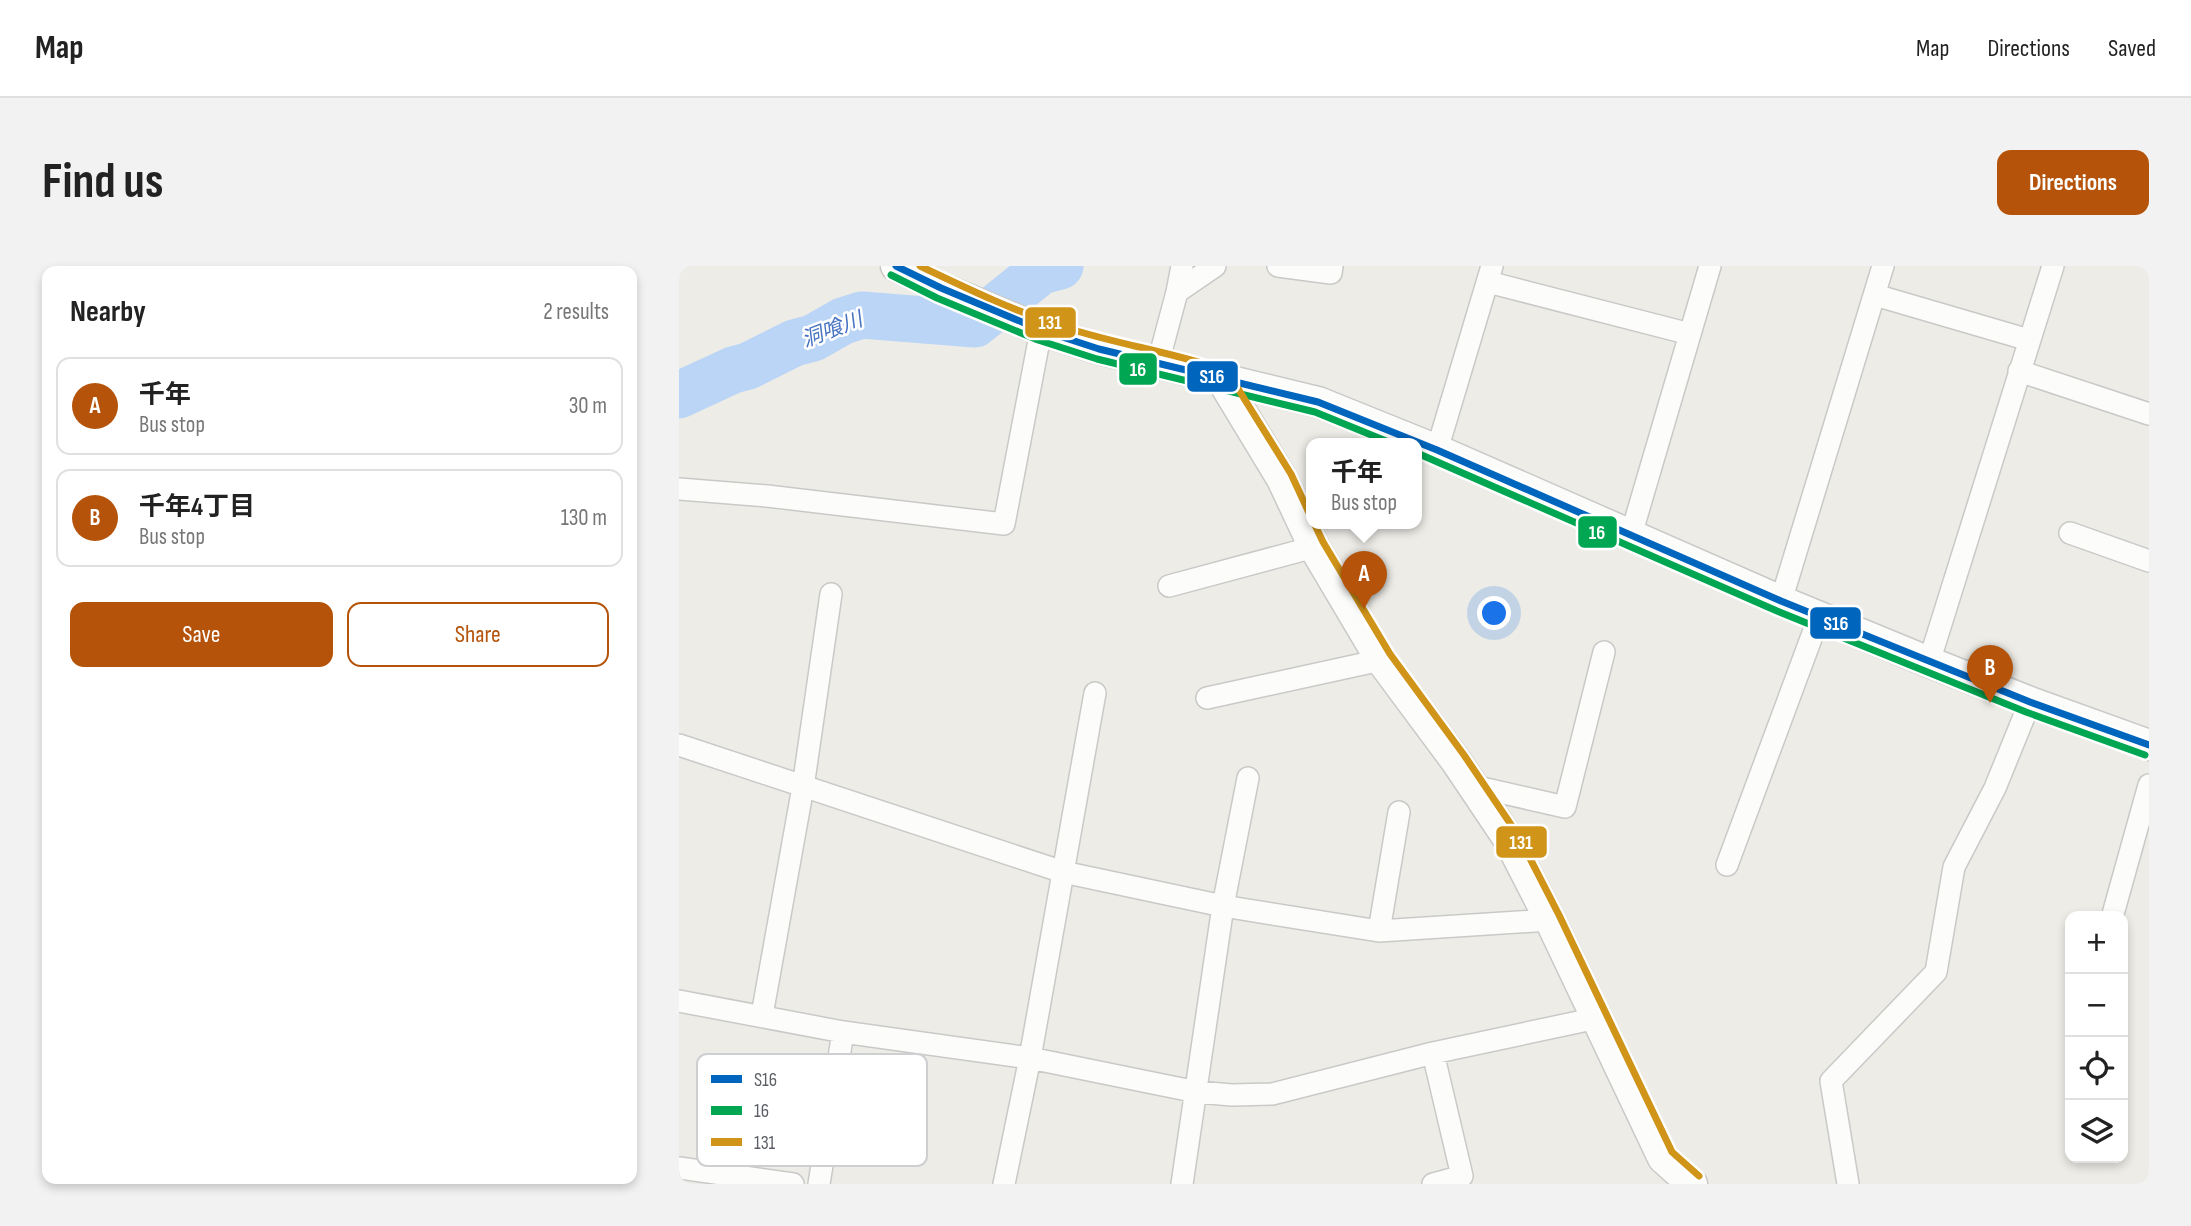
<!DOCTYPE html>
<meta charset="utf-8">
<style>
:root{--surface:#fff;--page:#f2f2f2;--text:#222;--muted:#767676;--line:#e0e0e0;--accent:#b45309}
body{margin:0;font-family:"Sofia Sans Condensed","Noto Sans JP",sans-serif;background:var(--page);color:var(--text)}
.controls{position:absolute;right:21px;bottom:21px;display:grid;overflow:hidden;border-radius:14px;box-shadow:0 4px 10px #0003}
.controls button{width:63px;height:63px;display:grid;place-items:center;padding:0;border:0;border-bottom:2px solid var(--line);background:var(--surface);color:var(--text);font:35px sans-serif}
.you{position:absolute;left:816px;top:348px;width:24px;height:24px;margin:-18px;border:5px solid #fff;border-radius:50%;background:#1a73e8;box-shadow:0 0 0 10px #1a73e833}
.badge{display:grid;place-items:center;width:46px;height:46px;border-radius:50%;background:var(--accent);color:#fff;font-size:23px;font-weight:700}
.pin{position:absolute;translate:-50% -58px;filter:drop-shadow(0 2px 4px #0008)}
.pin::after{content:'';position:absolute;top:37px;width:24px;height:21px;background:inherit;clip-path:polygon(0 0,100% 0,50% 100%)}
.popup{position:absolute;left:627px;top:172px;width:116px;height:91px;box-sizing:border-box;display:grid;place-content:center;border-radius:14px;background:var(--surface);filter:drop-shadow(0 2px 5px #0005);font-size:23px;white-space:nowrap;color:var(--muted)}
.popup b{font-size:26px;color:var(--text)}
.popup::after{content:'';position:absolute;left:50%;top:100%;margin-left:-14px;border:14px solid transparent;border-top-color:var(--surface)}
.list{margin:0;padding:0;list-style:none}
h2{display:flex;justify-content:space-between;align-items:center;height:91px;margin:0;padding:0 28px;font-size:30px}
h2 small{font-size:23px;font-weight:400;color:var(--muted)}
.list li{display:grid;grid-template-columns:46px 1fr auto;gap:21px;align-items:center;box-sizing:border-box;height:98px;margin:0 14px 14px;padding:0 14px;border:2px solid var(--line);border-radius:14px}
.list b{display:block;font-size:26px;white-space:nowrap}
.list p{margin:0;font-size:23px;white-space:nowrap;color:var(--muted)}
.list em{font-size:23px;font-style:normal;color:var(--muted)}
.actions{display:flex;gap:14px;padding:21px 28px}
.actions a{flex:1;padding:16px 0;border:2px solid var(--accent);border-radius:14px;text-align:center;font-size:24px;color:var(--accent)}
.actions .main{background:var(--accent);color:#fff}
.icon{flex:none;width:38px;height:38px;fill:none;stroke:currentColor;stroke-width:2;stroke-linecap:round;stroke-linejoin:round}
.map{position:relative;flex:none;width:1470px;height:918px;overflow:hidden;border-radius:14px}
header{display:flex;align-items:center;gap:42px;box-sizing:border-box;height:98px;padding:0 35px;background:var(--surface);border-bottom:2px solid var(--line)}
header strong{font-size:33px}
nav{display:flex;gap:38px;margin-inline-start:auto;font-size:24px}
.intro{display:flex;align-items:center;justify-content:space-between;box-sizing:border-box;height:168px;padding:0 42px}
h1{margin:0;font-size:49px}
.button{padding:18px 32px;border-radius:14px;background:var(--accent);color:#fff;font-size:24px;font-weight:700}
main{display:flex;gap:42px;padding:0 42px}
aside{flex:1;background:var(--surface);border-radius:14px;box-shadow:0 4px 10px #0003}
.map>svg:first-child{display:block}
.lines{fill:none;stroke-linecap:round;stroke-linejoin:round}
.river{stroke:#bbd5f7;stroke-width:47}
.street-casing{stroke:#c9c9c7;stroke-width:24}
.secondary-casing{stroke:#c9c9c8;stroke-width:33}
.street{stroke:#fcfcfb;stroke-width:21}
.secondary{stroke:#fcfcfb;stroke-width:30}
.bus-1-casing{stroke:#fff;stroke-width:12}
.bus-2-casing{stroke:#fff;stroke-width:12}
.bus-3-casing{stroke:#fff;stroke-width:12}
.bus-1{stroke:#0065bd;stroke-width:7}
.bus-2{stroke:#00a651;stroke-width:7}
.bus-3{stroke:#d09419;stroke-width:7}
.labels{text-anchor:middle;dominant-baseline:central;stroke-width:5;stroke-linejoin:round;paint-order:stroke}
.water-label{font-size:21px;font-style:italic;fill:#4873c2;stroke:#fff}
.key{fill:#fff;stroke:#cecfd1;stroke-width:2}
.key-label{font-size:19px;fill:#5c5f65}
.line-badge{stroke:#fff;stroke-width:2.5}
.badge-label{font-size:19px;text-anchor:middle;font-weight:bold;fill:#fff}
</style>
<header>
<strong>Map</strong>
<nav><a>Map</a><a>Directions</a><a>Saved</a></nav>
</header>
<div class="intro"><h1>Find us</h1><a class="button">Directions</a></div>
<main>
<aside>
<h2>Nearby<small>2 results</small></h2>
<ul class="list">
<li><span class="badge">A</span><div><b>千年</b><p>Bus stop</p></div><em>30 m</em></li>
<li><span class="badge">B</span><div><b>千年4丁目</b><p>Bus stop</p></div><em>130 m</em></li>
</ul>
<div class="actions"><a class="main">Save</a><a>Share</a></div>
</aside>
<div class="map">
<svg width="1470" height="918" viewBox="0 0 1470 918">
<rect width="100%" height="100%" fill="#edece7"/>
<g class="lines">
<path class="river" d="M0,129L54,104L69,100L115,77L134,72L164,55L183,49L296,58L362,5L381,0"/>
<g class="street-casing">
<path id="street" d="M599,0L652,7L653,0
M809,16L1011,68
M498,26L503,0
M1196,29L1350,74
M479,97L498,26L536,0
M1340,105L1470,148
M758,184L813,0
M0,223L88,230L325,258L362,64
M1391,267L1470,295
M952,269L1031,0
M490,320L635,281
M1102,335L1204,0
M1250,396L1374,0
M528,432L702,394
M0,479L384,606L544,640L700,665L871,654
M794,520L886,541L925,386
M1048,599L1140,351
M1434,648L1470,519
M700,665L720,546
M0,735L164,766L351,792L518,826L553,829L593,828L754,787L918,752
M83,749L124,521L152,328
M0,902L114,918
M140,918L164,766
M325,918L351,792L416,427
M503,918L544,640L569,512
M754,918L783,910L754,787
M1169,918L1152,815L1257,706L1275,601L1316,522L1351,436"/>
</g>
<g class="secondary-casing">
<path id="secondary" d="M217,0L262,22L362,64L420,83L639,136L758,184L1102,335L1250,396L1351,436L1470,479
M543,114L603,213L635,281L702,394L777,495L830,574L871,654L984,892L1013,918"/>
</g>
<use href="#street" class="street"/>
<use href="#secondary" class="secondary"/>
<g class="bus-1-casing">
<path id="bus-1" d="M217,0L262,22L362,64L420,83L639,136L758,184L1102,335L1351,436L1470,479"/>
</g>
<g class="bus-2-casing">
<path id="bus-2" d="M212,9L258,32L359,74L418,93L636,146L712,177
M738,187L1098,345L1347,446L1466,489"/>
</g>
<g class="bus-3-casing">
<path id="bus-3" d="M241,0C289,23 337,46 388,62C441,79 497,87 548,105L612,208L632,251
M635,257L644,276L711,388L785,489L839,569L880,649L993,886L1020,910"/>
</g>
<use href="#bus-1" class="bus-1"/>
<use href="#bus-2" class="bus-2"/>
<use href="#bus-3" class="bus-3"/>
</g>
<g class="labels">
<g class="water-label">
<text transform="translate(153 64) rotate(-21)">洞喰川</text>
</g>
</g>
<rect x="18" y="788" width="230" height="112" rx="10" class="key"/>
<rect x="32" y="809" width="31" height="8" fill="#0065bd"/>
<rect x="32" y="840" width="31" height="9" fill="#00a651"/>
<rect x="32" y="872" width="31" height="8" fill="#d09419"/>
<g class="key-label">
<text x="75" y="820">S16</text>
<text x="75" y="851">16</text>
<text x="75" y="883">131</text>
</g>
<g class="line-badge">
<rect x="345" y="40" width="53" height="33" rx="7" fill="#d09419"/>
<rect x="439" y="86" width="40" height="34" rx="7" fill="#00a651"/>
<rect x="507" y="94" width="53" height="33" rx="7" fill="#0065bd"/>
<rect x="898" y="249" width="41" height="34" rx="7" fill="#00a651"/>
<rect x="1130" y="340" width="53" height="34" rx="7" fill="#0065bd"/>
<rect x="816" y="559" width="53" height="34" rx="7" fill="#d09419"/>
</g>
<g class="badge-label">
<text x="371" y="63">131</text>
<text x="459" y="110">16</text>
<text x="533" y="117">S16</text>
<text x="918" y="273">16</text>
<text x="1157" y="364">S16</text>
<text x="842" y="583">131</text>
</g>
</svg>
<div class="controls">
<button>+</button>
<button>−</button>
<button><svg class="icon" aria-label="locate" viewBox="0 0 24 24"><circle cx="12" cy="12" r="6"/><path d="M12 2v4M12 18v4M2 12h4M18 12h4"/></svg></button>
<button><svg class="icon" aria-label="layers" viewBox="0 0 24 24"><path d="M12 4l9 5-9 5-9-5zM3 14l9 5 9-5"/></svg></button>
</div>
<div class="you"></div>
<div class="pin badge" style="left:685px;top:343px">A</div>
<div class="popup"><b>千年</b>Bus stop</div>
<div class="pin badge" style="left:1311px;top:437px">B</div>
</div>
</main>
